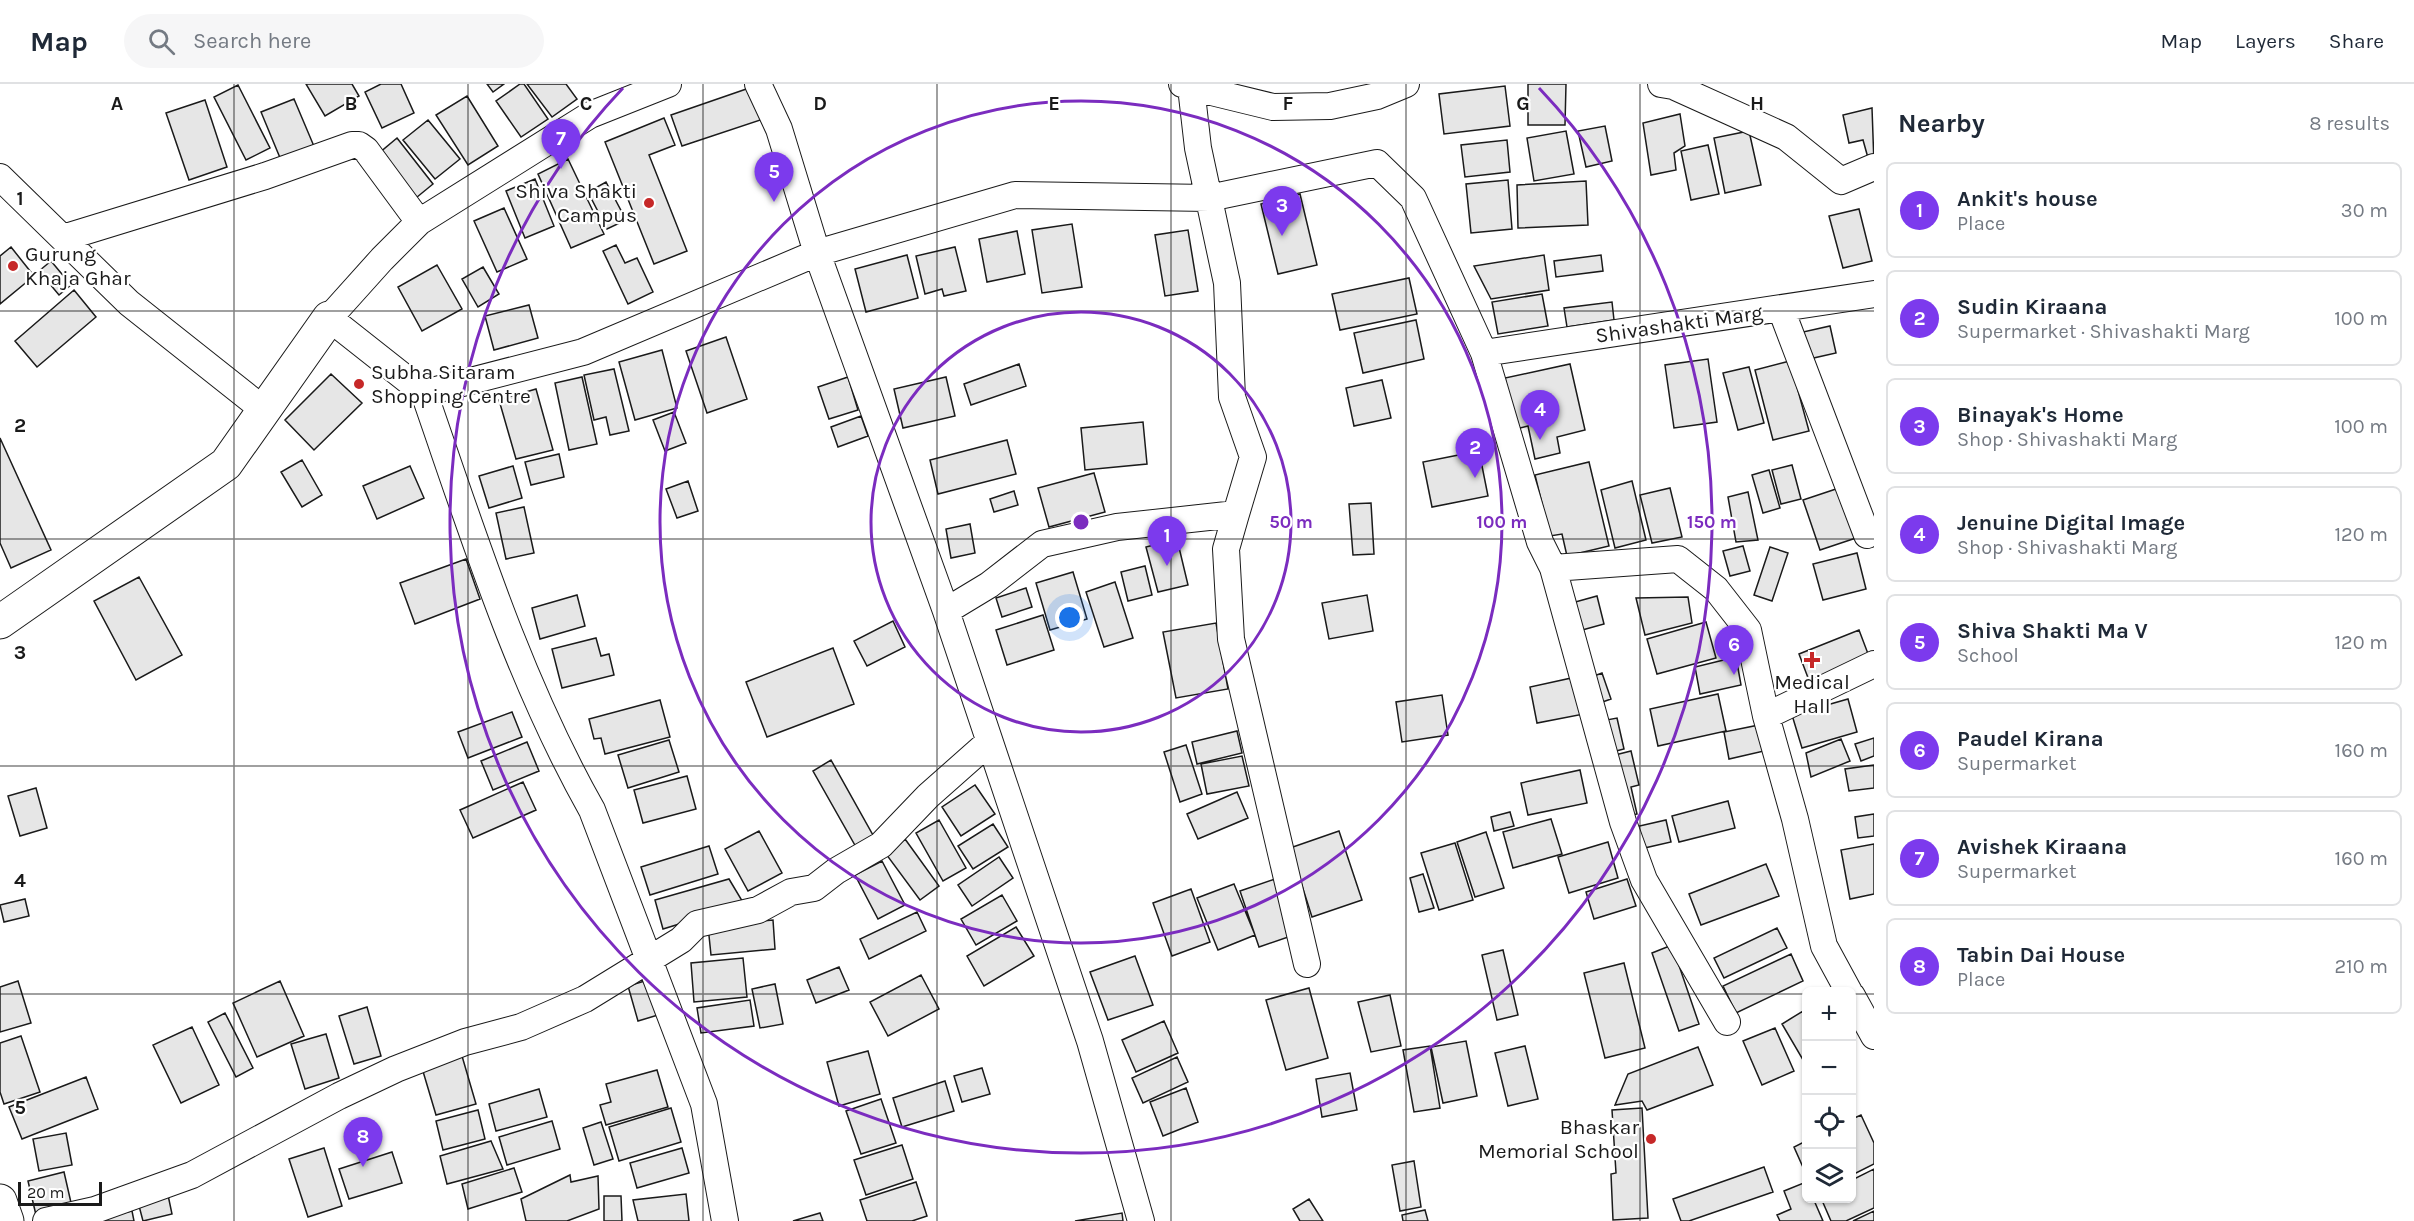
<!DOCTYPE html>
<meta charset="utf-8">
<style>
:root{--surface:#fff;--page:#f6f6f7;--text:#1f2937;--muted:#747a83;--line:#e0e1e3;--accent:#7c3aed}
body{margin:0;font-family:Karla,sans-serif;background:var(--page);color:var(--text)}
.controls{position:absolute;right:18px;bottom:18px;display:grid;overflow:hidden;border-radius:9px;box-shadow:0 2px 4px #0004}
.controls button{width:54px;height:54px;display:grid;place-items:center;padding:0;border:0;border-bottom:2px solid var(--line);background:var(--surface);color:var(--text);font:30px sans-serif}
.scale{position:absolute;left:18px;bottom:15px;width:84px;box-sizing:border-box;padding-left:6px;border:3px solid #1a1a1a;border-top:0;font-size:16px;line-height:21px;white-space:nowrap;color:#1a1a1a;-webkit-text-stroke:4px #fff;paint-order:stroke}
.you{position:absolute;left:1070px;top:534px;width:21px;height:21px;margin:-15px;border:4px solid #fff;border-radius:50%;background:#1a73e8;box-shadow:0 0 0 9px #1a73e833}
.badge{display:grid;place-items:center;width:39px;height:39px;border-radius:50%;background:var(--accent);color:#fff;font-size:20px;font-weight:700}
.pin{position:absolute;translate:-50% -50px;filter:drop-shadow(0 2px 3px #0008)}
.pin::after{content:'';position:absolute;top:32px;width:21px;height:18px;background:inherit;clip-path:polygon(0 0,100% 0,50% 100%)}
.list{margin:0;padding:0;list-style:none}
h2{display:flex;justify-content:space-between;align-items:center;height:78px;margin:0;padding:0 24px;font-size:26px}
h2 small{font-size:20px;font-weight:400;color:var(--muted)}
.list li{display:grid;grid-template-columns:39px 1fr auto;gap:18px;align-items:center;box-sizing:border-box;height:96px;margin:0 12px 12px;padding:0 12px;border:2px solid var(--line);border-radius:9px}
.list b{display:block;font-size:22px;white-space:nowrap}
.list p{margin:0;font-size:20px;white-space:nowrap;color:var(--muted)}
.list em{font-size:20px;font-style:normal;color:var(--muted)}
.icon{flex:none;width:33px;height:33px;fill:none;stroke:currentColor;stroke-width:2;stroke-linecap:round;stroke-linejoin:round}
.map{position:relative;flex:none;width:1874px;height:1137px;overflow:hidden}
header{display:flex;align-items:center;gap:36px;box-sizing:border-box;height:84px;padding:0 30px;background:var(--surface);border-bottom:2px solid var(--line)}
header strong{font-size:28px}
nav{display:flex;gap:33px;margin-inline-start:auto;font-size:21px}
.search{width:420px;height:54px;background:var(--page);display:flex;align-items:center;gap:15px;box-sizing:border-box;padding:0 21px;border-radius:33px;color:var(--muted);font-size:22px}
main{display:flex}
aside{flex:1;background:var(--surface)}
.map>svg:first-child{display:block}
.building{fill:#e6e6e6;stroke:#1a1a1a;stroke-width:1.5}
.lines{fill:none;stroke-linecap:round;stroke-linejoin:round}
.minor-casing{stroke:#1a1a1a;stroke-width:28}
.secondary-casing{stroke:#1a1a1a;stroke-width:35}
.minor{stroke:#fff;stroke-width:26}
.secondary{stroke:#fff;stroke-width:33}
.grid{fill:none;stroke:#1a1a1a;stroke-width:1.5;stroke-opacity:0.55}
.ring{fill:none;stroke:#7b2cbf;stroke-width:3}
.poi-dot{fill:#c62828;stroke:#fff;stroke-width:2}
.labels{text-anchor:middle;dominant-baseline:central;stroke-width:4.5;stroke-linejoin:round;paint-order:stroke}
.poi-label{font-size:21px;fill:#1a1a1a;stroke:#fff;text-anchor:end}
.street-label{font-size:21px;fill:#1a1a1a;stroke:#fff}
.grid-label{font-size:20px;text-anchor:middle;font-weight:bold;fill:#1a1a1a;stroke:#fff;stroke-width:4.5;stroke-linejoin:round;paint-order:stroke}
.centre{fill:#7b2cbf;stroke:#fff;stroke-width:3}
.ring-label{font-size:18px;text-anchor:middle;font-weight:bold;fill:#7b2cbf;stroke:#fff;stroke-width:4.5;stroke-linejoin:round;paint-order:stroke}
</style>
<header>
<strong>Map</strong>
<div class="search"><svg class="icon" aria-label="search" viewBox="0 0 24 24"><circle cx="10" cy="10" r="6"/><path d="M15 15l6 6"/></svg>Search here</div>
<nav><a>Map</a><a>Layers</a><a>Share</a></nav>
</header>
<main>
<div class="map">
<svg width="1874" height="1137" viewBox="0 0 1874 1137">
<rect width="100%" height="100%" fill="#fff"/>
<path class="building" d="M306,0H352L359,12L325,32Z
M381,0H401L414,29L382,44L365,8Z
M487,0H504L493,8Z
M520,0H524L548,35L521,53L496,17Z
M527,0H566L577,15L552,33Z
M1528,0H1566L1565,41H1528Z
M238,1L270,64L246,76L214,13Z
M755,2L766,34L682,62L671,31Z
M1505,2L1510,42L1444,50L1439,10Z
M467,12L498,62L468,81L436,31Z
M294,15L316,67L283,81L261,28Z
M205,16L227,83L189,96L166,29Z
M1872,24L1874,80L1870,81L1863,56L1849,59L1843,31Z
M1680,30L1685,62L1674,69L1676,86L1651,91L1643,39Z
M664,34L675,61L649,71L687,167L654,180L605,58Z
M428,36L460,75L435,95L403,56Z
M1605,42L1612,77L1586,83L1578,47Z
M1566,47L1574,90L1534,97L1527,54Z
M1749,47L1761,101L1725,109L1714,54Z
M397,54L433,100L411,118L378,70Z
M1507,56L1510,88L1465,93L1461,61Z
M1708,61L1719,110L1691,116L1681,67Z
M568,75L604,150L571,164L538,90Z
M535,95L554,142L525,154L506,107Z
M1508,96L1512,145L1471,149L1466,100Z
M1586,97L1588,141L1518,144L1517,101Z
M606,98L626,136L607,145L588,108Z
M1300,110L1317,181L1278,190L1261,120Z
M504,124L527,175L497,188L474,137Z
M1859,125L1872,177L1843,184L1829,132Z
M1072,140L1082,203L1042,209L1032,146Z
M1188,146L1198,207L1165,212L1155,151Z
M1017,147L1025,190L987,198L979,155Z
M616,161L625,179L637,174L653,208L628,220L603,167Z
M11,163L34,192L0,220V172Z
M955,163L966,207L944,212L942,205L925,210L916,172Z
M907,171L918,214L866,228L855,185Z
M1544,171L1549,206L1491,215L1474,182Z
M1601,171L1603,187L1556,193L1554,177Z
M51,177L71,201L59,211L39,187Z
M437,181L462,225L422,247L398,203Z
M483,183L499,210L478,223L462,195Z
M1409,194L1417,230L1340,246L1332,210Z
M74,206L96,233L37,283L15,257Z
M1542,210L1548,242L1498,250L1492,218Z
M1612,218L1614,236L1567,243L1564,224Z
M529,221L538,254L494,266L485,232Z
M1416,236L1424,275L1363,289L1354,249Z
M1830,242L1836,269L1809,275L1803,248Z
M726,253L747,315L707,329L686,267Z
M662,266L677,324L635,336L619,278Z
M1708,275L1717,338L1674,344L1665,281Z
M1790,277L1809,347L1773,356L1755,286Z
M1019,280L1026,302L971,321L964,300Z
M1570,280L1585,346L1557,353L1560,369L1535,375L1528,342L1516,345L1505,294Z
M1749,283L1764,339L1738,346L1723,289Z
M614,285L629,347L610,351L606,333L594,336L584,291Z
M331,290L362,319L314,366L285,336Z
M582,293L597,360L569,366L555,299Z
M848,293L858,326L829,335L818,303Z
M946,293L955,332L903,344L894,305Z
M1382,296L1391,334L1354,342L1346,304Z
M536,305L553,366L516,375L499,316Z
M674,328L686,359L665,367L653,336Z
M861,332L868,352L838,363L831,343Z
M1143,338L1147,380L1085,386L1081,344Z
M0,354L51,466L11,484L0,459Z
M1007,356L1016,390L938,410L930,376Z
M1479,367L1488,412L1432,423L1423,378Z
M559,370L564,393L531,401L525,378Z
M302,376L322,411L302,423L281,388Z
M1589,378L1609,462L1567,472L1562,450L1550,452L1535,391Z
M1792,381L1801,415L1781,420L1772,386Z
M410,382L424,414L377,435L363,402Z
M513,382L522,414L489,424L479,392Z
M1769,386L1780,424L1763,429L1752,391Z
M1094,389L1105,428L1049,443L1038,404Z
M688,397L698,427L677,434L666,405Z
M1632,397L1646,456L1615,464L1601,406Z
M1670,404L1682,453L1652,459L1640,411Z
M1839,404L1856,454L1820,466L1803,416Z
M1014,407L1018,421L994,428L990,415Z
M1748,408L1758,456L1736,458L1728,413Z
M1371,419L1374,470L1353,471L1349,420Z
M524,423L534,469L506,475L496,429Z
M970,440L975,469L951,474L946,445Z
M1177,455L1188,501L1158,508L1146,463Z
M1743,462L1750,487L1730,492L1723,467Z
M1770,463L1788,469L1772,517L1754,511Z
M1857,469L1866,505L1823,516L1813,480Z
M466,475L480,515L415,540L400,499Z
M1145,482L1152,511L1128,517L1121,488Z
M1073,488L1087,535L1050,546L1036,499Z
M139,493L182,571L136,596L94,517Z
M1115,498L1133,554L1104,563L1086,508Z
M1026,504L1032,523L1002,533L996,514Z
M577,511L585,542L540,555L532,524Z
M1367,511L1373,547L1329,555L1322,519Z
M1597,512L1604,540L1575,548L1568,520Z
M1688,513L1692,539L1645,551L1636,514Z
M1043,531L1054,566L1007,581L996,546Z
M893,537L905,563L867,582L854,557Z
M1706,538L1716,574L1657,590L1647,555Z
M1216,539L1228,605L1176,614L1163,548Z
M1859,546L1870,575L1810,599L1799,570Z
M596,554L601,572L609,570L614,591L562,604L552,565Z
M833,564L854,620L767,653L746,598Z
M1736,573L1741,601L1700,610L1695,583Z
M1602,589L1611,615L1594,621L1586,595Z
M1576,593L1584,630L1537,639L1530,603Z
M1718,610L1726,647L1658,662L1650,625Z
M1442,611L1448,651L1402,658L1396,618Z
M1848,615L1857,648L1802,664L1792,631Z
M660,616L670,653L605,670L601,654L594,655L589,635Z
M512,628L522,653L468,674L458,648Z
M1617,634L1624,665L1608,669L1601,637Z
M1759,641L1764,667L1729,675L1724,648Z
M1237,647L1242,669L1197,680L1192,658Z
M1874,654V672L1861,677L1855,660Z
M1841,655L1850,677L1811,693L1806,669Z
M669,656L679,688L628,704L618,671Z
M527,658L539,687L493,706L481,677Z
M1186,661L1202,710L1180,718L1164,668Z
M1631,667L1639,701L1631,703L1637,730L1625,733L1611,672Z
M1242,672L1249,702L1207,710L1201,680Z
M831,676L874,753L856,763L813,687Z
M1874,681V704L1849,707L1845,685Z
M1580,686L1587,719L1528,731L1521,699Z
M687,692L696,725L643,739L634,706Z
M523,698L536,726L473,754L460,726Z
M975,701L995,730L961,752L942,723Z
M36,704L47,744L20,752L8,712Z
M1237,708L1248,734L1198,755L1187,730Z
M1728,717L1735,744L1679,758L1672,732Z
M1510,728L1514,742L1494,747L1491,733Z
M1874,730V752L1858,754L1855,733Z
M1551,735L1562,770L1513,784L1503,748Z
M939,736L966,784L943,797L916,749Z
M1666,736L1671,758L1640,765L1635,743Z
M993,740L1008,763L973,785L958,762Z
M759,747L782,789L748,807L725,765Z
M1339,747L1362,816L1312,833L1290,764Z
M1486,748L1504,804L1475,813L1457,758Z
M905,755L939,802L920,816L886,770Z
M1608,758L1618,794L1569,809L1558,773Z
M1455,759L1473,816L1439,826L1421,769Z
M1874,760V810L1850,815L1841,766Z
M709,762L718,790L650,811L641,783Z
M999,773L1013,794L972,822L958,801Z
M882,777L905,821L878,835L855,791Z
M1766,780L1779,812L1701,841L1689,810Z
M1423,790L1434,824L1419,828L1410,794Z
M729,795L744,820L663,845L655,816Z
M1275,795L1294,851L1259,863L1240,807Z
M1627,795L1636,822L1594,835L1586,808Z
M1234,800L1255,851L1218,866L1197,814Z
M1191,805L1210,858L1172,872L1153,819Z
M1002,811L1017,837L976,861L961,835Z
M25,815L29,832L4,838L0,821Z
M917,828L926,847L869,875L860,855Z
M773,836L775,865L711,871L708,842Z
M1016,843L1034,872L984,902L967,872Z
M1777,844L1787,864L1724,894L1714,874Z
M1672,861L1699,940L1679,947L1652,869Z
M1503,866L1518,931L1497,936L1482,871Z
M1791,870L1803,897L1736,929L1723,902Z
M1135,872L1153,921L1108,936L1090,888Z
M743,874L747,913L694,918L691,879Z
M1624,879L1645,964L1605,974L1584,889Z
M839,883L849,906L816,919L807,896Z
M921,891L939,925L888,952L870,918Z
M648,896L658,931L638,937L628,902Z
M18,897L31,939L0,948V903Z
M280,897L304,952L257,973L233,919Z
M775,900L783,940L760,944L752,905Z
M1309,904L1328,974L1286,986L1266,916Z
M1390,911L1401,962L1371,968L1358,918Z
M750,916L754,942L701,949L697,924Z
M367,923L381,972L354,980L339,932Z
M1803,927L1806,934V981L1782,940Z
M225,929L253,984L236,993L208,938Z
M1164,937L1178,969L1136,988L1122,956Z
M192,943L219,1001L181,1019L153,961Z
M1775,944L1794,987L1762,1001L1743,957Z
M326,950L339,994L305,1005L291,960Z
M21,952L40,1008L4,1020L0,1008V959Z
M1466,957L1477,1012L1443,1019L1431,963Z
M1430,962L1440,1024L1414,1028L1403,966Z
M1525,962L1538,1015L1508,1022L1495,969Z
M1698,963L1713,1001L1647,1026L1642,1017L1615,1021L1628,990Z
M868,967L880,1010L839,1022L827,978Z
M462,972L476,1020L436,1031L422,984Z
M1177,973L1188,998L1143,1019L1132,994Z
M982,984L990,1010L962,1018L954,992Z
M657,986L668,1023L606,1041L600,1021L611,1018L606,1000Z
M1350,989L1357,1026L1322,1033L1316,995Z
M86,993L98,1025L22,1055L9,1023Z
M945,997L954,1027L902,1043L893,1014Z
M1186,1004L1198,1038L1163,1052L1150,1018Z
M539,1005L547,1033L496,1047L489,1020Z
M881,1015L896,1059L861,1070L846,1027Z
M671,1024L681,1058L619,1077L609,1043Z
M1642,1024L1648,1134L1613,1136L1611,1090L1616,1089L1612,1026Z
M478,1026L485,1055L443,1066L436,1037Z
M1861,1031L1874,1059V1080L1852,1091V1035Z
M552,1037L560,1065L507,1081L499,1053Z
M601,1038L613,1075L594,1081L583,1044Z
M66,1049L72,1081L39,1087L33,1055Z
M491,1057L503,1085L447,1100L440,1072Z
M1806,1057V1090L1794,1063Z
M902,1061L913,1095L866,1111L854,1076Z
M324,1064L342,1122L308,1133L289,1075Z
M682,1064L689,1089L637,1104L630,1079Z
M392,1068L402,1099L349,1115L339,1085Z
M1414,1077L1421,1123L1400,1127L1392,1081Z
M1764,1083L1773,1108L1689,1137H1681L1673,1115Z
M514,1084L522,1108L468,1125L462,1100Z
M1874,1085V1124L1846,1137H1831L1821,1114H1852V1096Z
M64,1088L72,1123L36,1131L28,1097Z
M570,1091L571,1098L598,1092L599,1125L567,1137H526L521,1115Z
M916,1098L927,1132L912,1137H867L860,1116Z
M1806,1098V1114H1813L1823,1137H1780L1777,1131L1791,1125L1784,1107Z
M686,1110L689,1137H638L633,1116Z
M168,1111L172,1130L143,1137L138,1118Z
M604,1112H621L622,1137H604Z
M1309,1115L1323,1137H1300L1293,1125Z
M1425,1126L1428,1137H1403L1402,1131Z
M132,1127L134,1137H82Z
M1874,1127V1137H1853Z
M820,1129L823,1137H793Z
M1122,1129L1123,1137H1075Z"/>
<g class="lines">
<g class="minor-casing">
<path id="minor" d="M668,0L590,31L419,138L382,175L329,234L424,309L583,268L817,169L1015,111L1209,114L1377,79L1413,114L1484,269L1540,458L1553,484L1678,475L1716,505L1748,546L1766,632L1795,735L1824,862L1849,908
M758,0L779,45L817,169L946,527L1090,957L1141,1137
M1661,0L1673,2L1786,53L1841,97L1874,83
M1191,3L1273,23L1330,22L1377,12L1406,0
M0,93L129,219L264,326
M63,154L265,92L352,61H359L366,66L419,138
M1781,225L1867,451
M1484,269L1874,210
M424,309C473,450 518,595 592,726L704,1020L725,1137
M1236,430L1226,465L1231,555L1307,880
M1553,484L1623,738L1644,796L1727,938
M946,527L989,501L1042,460L1117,443L1236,430L1253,373L1232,313L1227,199L1198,64L1191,3L1182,0
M1766,632L1874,580
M1852,912L1874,952
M46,1137L95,1126L192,1091L339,1012L396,985L465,958L521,943L585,915L681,856L697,840L758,826L791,808L814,804L836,787L881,761L928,712L989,658"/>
</g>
<g class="secondary-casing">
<path id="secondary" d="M0,538L226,380L329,234
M0,1117L7,1137"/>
</g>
<use href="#minor" class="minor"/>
<use href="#secondary" class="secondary"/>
</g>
<path class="grid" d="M234,0V1137M468,0V1137M703,0V1137M937,0V1137M1171,0V1137M1406,0V1137M1640,0V1137M0,227H1874M0,455H1874M0,682H1874M0,910H1806M1852,910H1874"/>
<g class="ring">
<circle cx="1081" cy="438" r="210"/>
<circle cx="1081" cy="438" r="421"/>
<path d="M1539 4A631 631 0 1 1 623 4"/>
</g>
<g class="poi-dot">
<circle cx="649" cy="119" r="6"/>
<circle cx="13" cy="182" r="6"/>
<circle cx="359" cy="300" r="6"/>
<path d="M1809 567h6v6h6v6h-6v6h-6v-6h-6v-6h6z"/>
<circle cx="1651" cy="1055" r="6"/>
</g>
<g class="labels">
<g class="poi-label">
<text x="637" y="107">Shiva Shakti<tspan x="637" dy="24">Campus</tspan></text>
<text x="25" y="170" text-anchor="start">Gurung<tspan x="25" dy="24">Khaja Ghar</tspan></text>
<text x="371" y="288" text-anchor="start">Subha Sitaram<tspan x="371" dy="24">Shopping Centre</tspan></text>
<text x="1812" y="598" text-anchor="middle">Medical<tspan x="1812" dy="24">Hall</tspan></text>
<text x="1639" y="1043">Bhaskar<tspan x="1639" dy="24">Memorial School</tspan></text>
</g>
<g class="street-label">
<text transform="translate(1679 240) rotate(-8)">Shivashakti Marg</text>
</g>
</g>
<g class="grid-label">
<text x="117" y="26">A</text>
<text x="351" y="26">B</text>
<text x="586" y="26">C</text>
<text x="820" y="26">D</text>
<text x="1054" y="26">E</text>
<text x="1288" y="26">F</text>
<text x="1523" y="26">G</text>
<text x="1757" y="26">H</text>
<text x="20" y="121">1</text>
<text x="20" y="348">2</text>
<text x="20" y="575">3</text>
<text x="20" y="803">4</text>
<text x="20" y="1030">5</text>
</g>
<circle cx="1081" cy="438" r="9" class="centre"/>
<g class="ring-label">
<text x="1291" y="444">50 m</text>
<text x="1502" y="444">100 m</text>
<text x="1712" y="444">150 m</text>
</g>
</svg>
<div class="controls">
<button>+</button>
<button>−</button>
<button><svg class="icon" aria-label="locate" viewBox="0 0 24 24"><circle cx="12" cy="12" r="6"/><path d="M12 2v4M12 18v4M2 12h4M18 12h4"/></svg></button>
<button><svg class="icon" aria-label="layers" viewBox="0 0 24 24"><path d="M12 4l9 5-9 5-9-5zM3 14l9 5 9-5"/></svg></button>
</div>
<div class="scale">20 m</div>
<div class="you"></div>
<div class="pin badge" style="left:1167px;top:482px">1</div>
<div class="pin badge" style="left:1475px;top:394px">2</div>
<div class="pin badge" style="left:1282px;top:152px">3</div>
<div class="pin badge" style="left:1540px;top:356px">4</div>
<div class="pin badge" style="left:774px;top:118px">5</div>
<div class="pin badge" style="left:1734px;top:591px">6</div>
<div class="pin badge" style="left:561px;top:85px">7</div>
<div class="pin badge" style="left:363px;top:1083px">8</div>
</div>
<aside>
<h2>Nearby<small>8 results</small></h2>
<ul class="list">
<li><span class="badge">1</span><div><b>Ankit's house</b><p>Place</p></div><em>30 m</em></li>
<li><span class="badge">2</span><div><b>Sudin Kiraana</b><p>Supermarket · Shivashakti Marg</p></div><em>100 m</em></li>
<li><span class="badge">3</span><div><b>Binayak's Home</b><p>Shop · Shivashakti Marg</p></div><em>100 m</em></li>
<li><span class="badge">4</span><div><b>Jenuine Digital Image</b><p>Shop · Shivashakti Marg</p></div><em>120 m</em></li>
<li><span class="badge">5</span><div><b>Shiva Shakti Ma V</b><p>School</p></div><em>120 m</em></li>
<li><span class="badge">6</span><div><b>Paudel Kirana</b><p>Supermarket</p></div><em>160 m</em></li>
<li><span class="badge">7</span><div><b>Avishek Kiraana</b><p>Supermarket</p></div><em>160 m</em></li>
<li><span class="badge">8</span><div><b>Tabin Dai House</b><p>Place</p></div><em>210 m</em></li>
</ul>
</aside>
</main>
